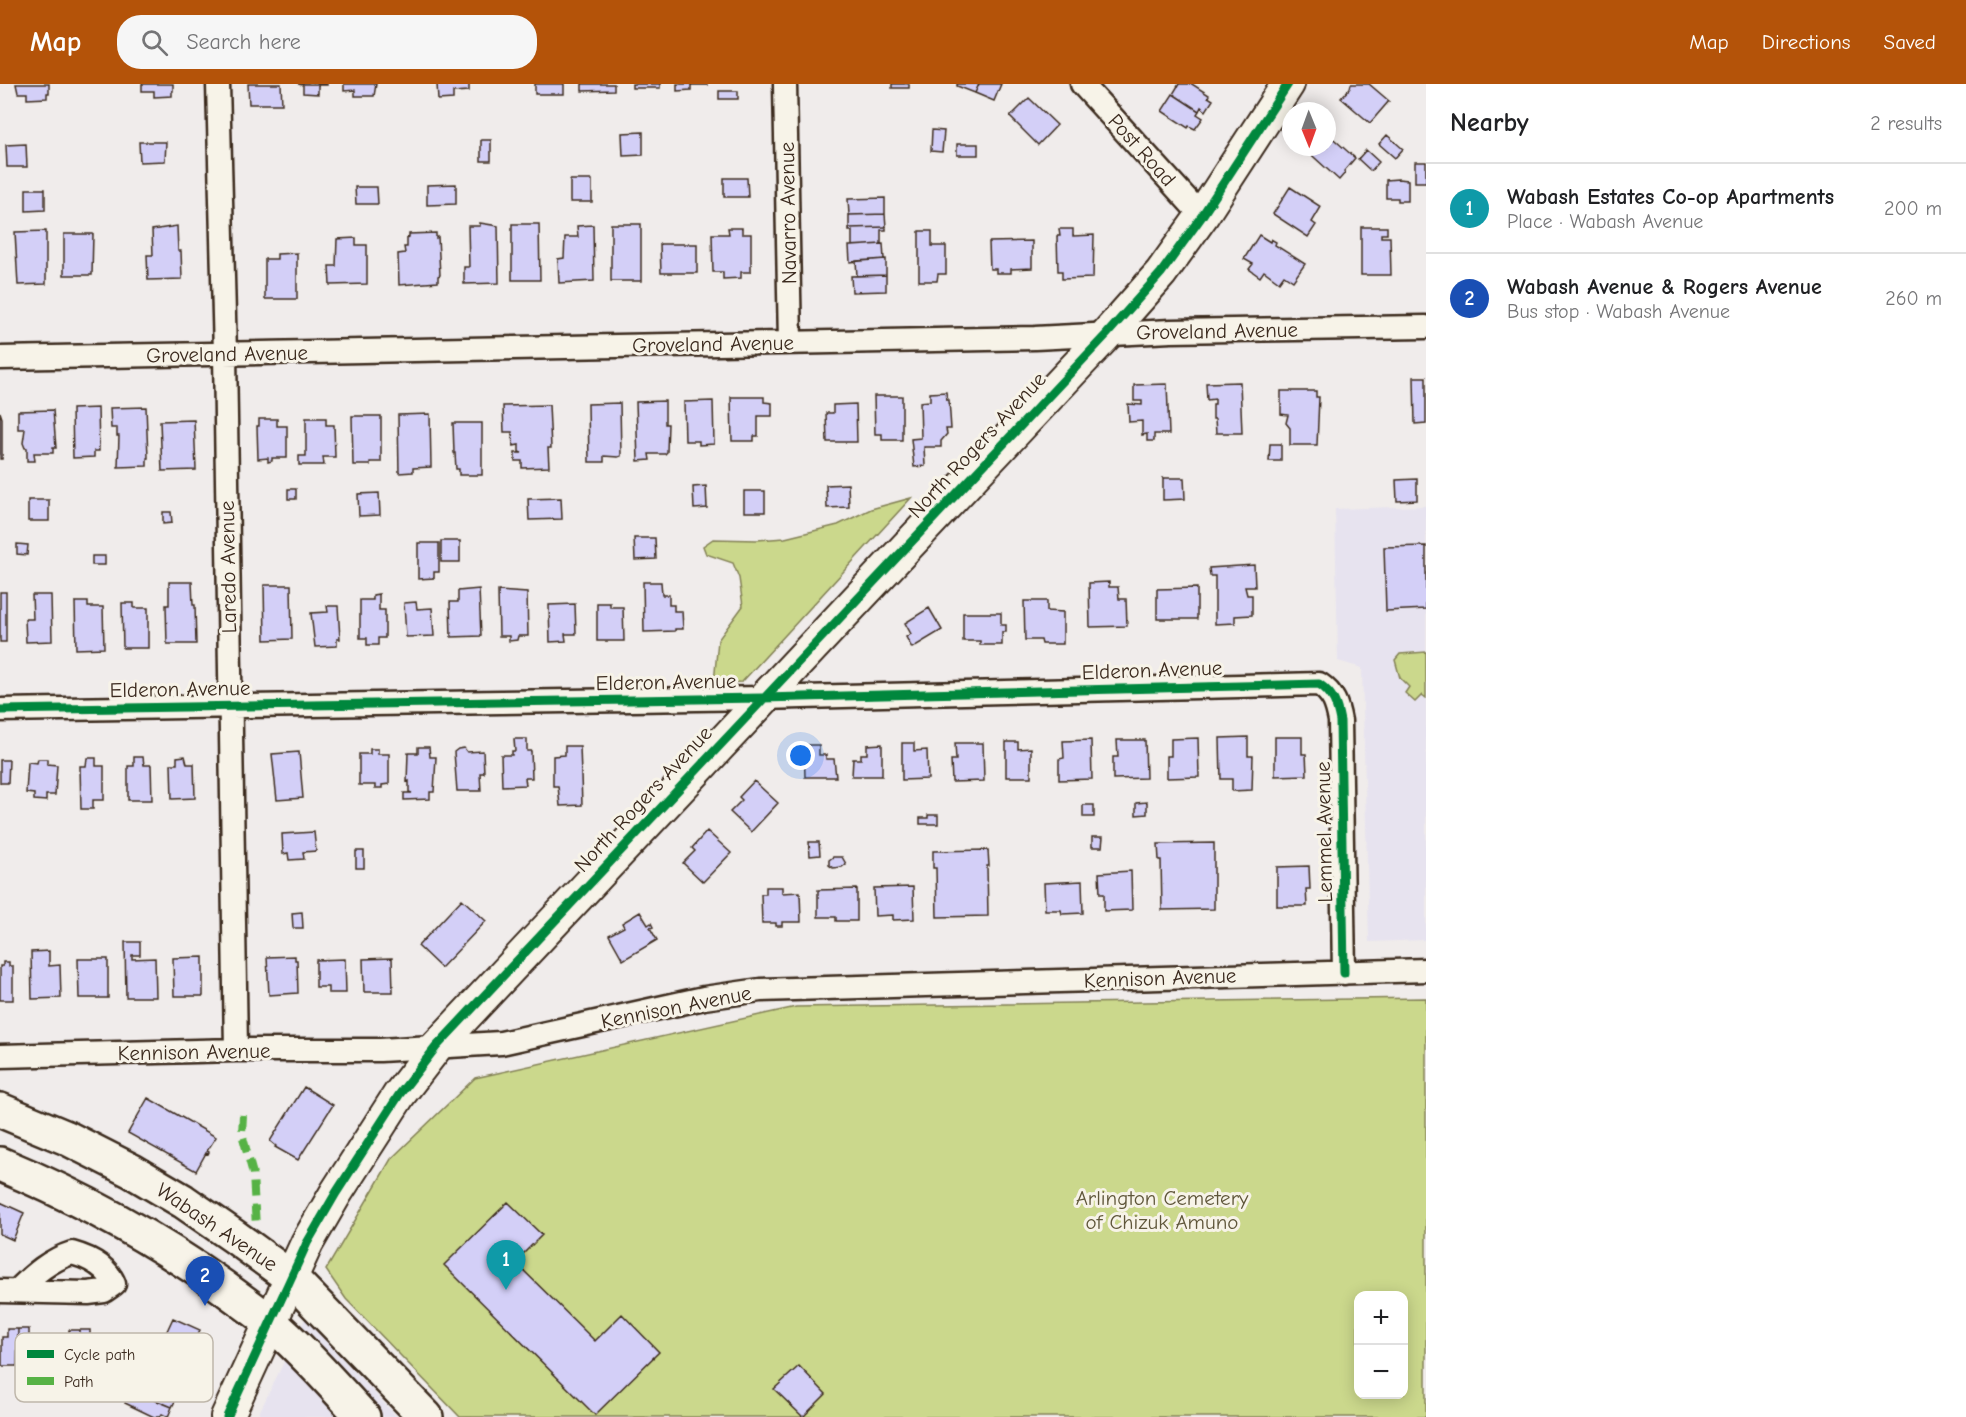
<!DOCTYPE html>
<meta charset="utf-8">
<style>
:root{--surface:#fff;--page:#f6f6f6;--text:#202124;--muted:#757577;--line:#e0e0e0;--accent:#b45309}
body{margin:0;font-family:"Comic Neue",sans-serif;background:var(--page);color:var(--text)}
.controls{position:absolute;right:18px;bottom:18px;display:grid;overflow:hidden;border-radius:12px;box-shadow:0 3px 15px #0003}
.controls button{width:54px;height:54px;display:grid;place-items:center;padding:0;border:0;border-bottom:2px solid var(--line);background:var(--surface);color:var(--text);font:30px sans-serif}
.compass{position:absolute;left:1282px;top:18px;width:54px;height:54px;border-radius:50%;background:var(--surface);box-shadow:0 3px 15px #0003;rotate:179deg}
.you{position:absolute;left:801px;top:672px;width:21px;height:21px;margin:-15px;border:4px solid #fff;border-radius:50%;background:#1a73e8;box-shadow:0 0 0 9px #1a73e833}
.badge{display:grid;place-items:center;width:39px;height:39px;border-radius:50%;background:var(--accent);color:#fff;font-size:20px;font-weight:700}
.pin{position:absolute;translate:-50% -50px;filter:drop-shadow(0 2px 3px #0008)}
.pin::after{content:'';position:absolute;top:32px;width:21px;height:18px;background:inherit;clip-path:polygon(0 0,100% 0,50% 100%)}
.list{margin:0;padding:0;list-style:none}
h2{display:flex;justify-content:space-between;align-items:center;height:78px;margin:0;padding:0 24px;font-size:26px}
h2 small{font-size:20px;font-weight:400;color:var(--muted)}
.list li{display:grid;grid-template-columns:39px 1fr auto;gap:18px;align-items:center;box-sizing:border-box;height:90px;padding:0 24px;border-top:2px solid var(--line)}
.list b{display:block;font-size:22px;white-space:nowrap}
.list p{margin:0;font-size:20px;white-space:nowrap;color:var(--muted)}
.list em{font-size:20px;font-style:normal;color:var(--muted)}
.icon{flex:none;width:33px;height:33px;fill:none;stroke:currentColor;stroke-width:2;stroke-linecap:round;stroke-linejoin:round}
.map{position:relative;flex:none;width:1426px;height:1333px;overflow:hidden}
header{display:flex;align-items:center;gap:36px;box-sizing:border-box;height:84px;padding:0 30px;background:var(--accent);color:#fff}
header strong{font-size:28px}
nav{display:flex;gap:33px;margin-inline-start:auto;font-size:21px}
.search{width:420px;height:54px;background:var(--page);display:flex;align-items:center;gap:15px;box-sizing:border-box;padding:0 21px;border-radius:24px;color:var(--muted);font-size:22px}
main{display:flex}
aside{flex:1;background:var(--surface)}
.map>svg:first-child{display:block}
.built{fill:#e7e3ef}
.green{fill:#cbd88c;stroke:#838155;stroke-width:1.5;fill-rule:evenodd}
.building{fill:#d3cff7;stroke:#3b2a1e;stroke-width:1.5}
.lines{fill:none;stroke-linecap:round;stroke-linejoin:round}
.street-casing{stroke:#3b2a1e;stroke-width:27}
.secondary-casing{stroke:#3b2a1e;stroke-width:36}
.primary-casing{stroke:#3b2a1e;stroke-width:38}
.street{stroke:#f7f3e8;stroke-width:22}
.secondary{stroke:#f7f3e8;stroke-width:32}
.primary{stroke:#f7f3e8;stroke-width:33}
.quiet{stroke:#57b245;stroke-width:8;stroke-dasharray:15 8;stroke-linecap:butt}
.cycleway-casing{stroke:#f7f3e8;stroke-width:13}
.cycleway{stroke:#00873e;stroke-width:9}
.labels{text-anchor:middle;dominant-baseline:central;stroke-width:6;stroke-linejoin:round;paint-order:stroke}
.street-label{font-size:21px;fill:#3b2a1e;stroke:#f7f3e8}
.park-label{font-size:21px;fill:#5f563a;stroke:#f7f3e8}
.key{fill:#f7f3e8;stroke:#bfb7ab;stroke-width:1.5}
.key-label{font-size:16px;fill:#3b2a1e}
</style>
<header>
<strong>Map</strong>
<div class="search"><svg class="icon" aria-label="search" viewBox="0 0 24 24"><circle cx="10" cy="10" r="6"/><path d="M15 15l6 6"/></svg>Search here</div>
<nav><a>Map</a><a>Directions</a><a>Saved</a></nav>
</header>
<main>
<div class="map">
<svg width="1426" height="1333" viewBox="0 0 1426 1333">
<rect width="100%" height="100%" fill="#f0eceb"/>
<filter id="ink" filterUnits="userSpaceOnUse"><feTurbulence type="fractalNoise" baseFrequency=".0167" numOctaves="2"/><feDisplacementMap in="SourceGraphic" scale="12" xChannelSelector="R" yChannelSelector="G"/><feConvolveMatrix kernelMatrix="1 2 1 2 8 2 1 2 1" color-interpolation-filters="sRGB"/></filter>
<g filter="url(#ink)">
<path class="built" d="M1426,422V856L1369,858L1362,584L1338,577L1335,425Z
M305,1235L397,1333H257Z"/>
<path class="green" d="M911,414L742,598L714,599L718,556L743,522L739,494L733,479L706,470L703,462L713,455L757,456L785,454L838,441L871,425Z
M1426,568V614L1422,611L1415,618L1405,609L1409,603L1400,594L1395,576L1400,570Z
M1426,914V1333H460L346,1215L326,1186L391,1075L475,994L796,923ZM1358,1212H1404V1310H1358Z"/>
<path class="building" d="M16,0H49V9H47V14L27,15V9H18Z
M142,0H173V7H172V12L154,13V7H142Z
M248,0H281L282,20H249Z
M298,0H327V1H318V10L303,9V1Z
M344,0H376L374,12H355V6L344,7Z
M437,0H469V7L453,8V15L438,16Z
M535,0H564V10H535Z
M582,0H614V6L582,7Z
M632,0H660V4H632Z
M677,0H707V1H691V6L677,7Z
M892,0H909V4H892Z
M957,0H979L975,9L957,2Z
M979,0H1001L994,17L975,9Z
M1179,0H1192L1209,11L1208,13L1213,16L1206,27L1201,23L1199,27L1173,10Z
M1351,0H1369L1389,17L1370,39L1341,14L1350,4Z
M719,7H738V15H719Z
M1173,10L1199,27L1197,30L1203,34L1195,45L1189,42L1188,44L1162,27Z
M1029,14L1057,41L1038,61L1010,33Z
M932,46L944,47L942,68L931,67Z
M643,48V71L623,72L622,49Z
M1327,49L1355,74L1344,87L1345,89L1339,96L1303,63H1327Z
M1387,51L1403,65L1395,74L1379,60Z
M481,56H491V77H481Z
M139,58H166L165,77L140,78Z
M26,60L27,83H7L6,61Z
M957,60H978V71H957Z
M1366,66L1379,78L1371,87L1358,75Z
M1415,78H1426V98H1415Z
M724,94H747L748,113H724Z
M1398,95L1408,96V117H1398V114H1386V96Z
M570,96H592V118H570Z
M456,100V120L427,121V101Z
M355,103H377L378,120H356Z
M1290,103L1321,123L1312,138L1316,141L1308,153L1273,130Z
M26,105H45V126L26,127Z
M885,114V130L849,131L848,115Z
M885,130L886,143L849,144V131Z
M480,139L498,142L499,199L464,200V183H469L468,142H480Z
M512,140H539L540,196H512Z
M611,140H641V197H611Z
M593,141L594,197L559,199L558,175L564,174L565,153H578L577,142Z
M177,142L178,167H181L182,195L148,196L147,171H153L152,146Z
M886,143V146H881V160L852,162V147H849V144Z
M1361,143H1387V150H1381V153H1390L1391,191H1361Z
M728,144H742V150H751V188H741V194L723,195V188H713L712,150H729Z
M1059,145H1073V152L1094,151L1093,194L1062,195V187H1058L1057,152H1060Z
M46,147V200L18,201L15,148Z
M919,147H932V162H946V190H938L937,197H919Z
M436,149V154L438,153L440,191L438,192V198L399,201L398,170L405,169L404,163H407V154L409,153V150Z
M64,150H93L92,191H64Z
M1259,151L1270,158L1271,155L1276,158L1275,161L1305,180L1293,197L1284,191L1279,198L1264,187L1260,193L1249,185L1253,180L1244,175Z
M356,154V161H367V200L330,201L329,182H336L337,155Z
M1032,157V184L1011,185V189H996V185H990L989,158Z
M660,160H697V189H661Z
M883,160L884,175L850,178L849,162Z
M297,169V215H265V175H277V170Z
M886,175V191L857,192L856,177Z
M886,191V207L852,208L851,192Z
M1414,293H1426V339L1415,340Z
M1240,298L1242,349H1216L1215,335H1213V320H1215V315L1207,316L1206,299Z
M1167,300L1169,350H1154V357H1147V350L1142,351V337L1129,338L1128,320L1142,321V317H1134V301Z
M1281,307H1316V313H1319L1317,361H1290V344L1286,339L1288,331L1281,330Z
M946,308L947,316H949L951,345H946L947,350L941,357V363H924L925,382L914,383L911,355L921,354L920,318L930,317V309Z
M874,312H902V356H882V350H875Z
M731,313H764V318L772,319V332H758V352H754V357H732Z
M665,317V340H668L667,368L665,370H649L650,376L638,377L636,318Z
M713,317L714,360L699,361V357H685L684,318Z
M620,319L621,372L618,373L604,372V378H589L588,320Z
M856,320L857,358H827L826,329H833V321Z
M549,321L551,364H548L549,383L522,384V377H515V369H522L519,368V361L513,362L512,348H504L503,322Z
M146,323L148,374H147V382L118,383L119,352H117V344H111L110,324Z
M98,324L99,367H94V373L73,374L72,325Z
M53,326L56,364H53V369H34L35,377H27V364H25L23,359L25,345H18V327Z
M0,328L2,334V375H0Z
M430,330L431,383L413,384V388L399,389L398,331Z
M352,332H381V378H370V381H353Z
M306,334H326V341H334L335,373H323L324,381H299V372H306Z
M259,335H277V342H287V374H272V377L268,378V374L258,375L257,342H259Z
M194,336L196,386L162,387L160,337Z
M453,339H482V391H459V385H456L455,369H454Z
M1270,360H1281V377H1269Z
M1163,394H1184L1185,415L1163,416Z
M1417,395V416L1397,417L1396,396Z
M848,400L849,423L827,424L826,401Z
M706,402L707,424L694,425L693,403Z
M288,405H296V415H288Z
M744,407H765V428H744Z
M379,409L380,431L359,432L358,410Z
M561,414L562,435L529,436L528,415Z
M28,416H49V437H28Z
M163,428H171L172,439L163,440Z
M634,454H655L656,475L635,476Z
M441,457H460V478H441Z
M418,459H439V488H434V494L418,495Z
M17,460L28,461L27,471L17,470Z
M1426,462V525L1386,527L1384,463Z
M92,472H105V481H92Z
M1254,481L1255,503H1245L1247,511H1252V531L1235,532V539L1215,540V492H1210L1209,484Z
M169,498H192L193,521H195L196,560H167L166,521H169Z
M643,498H661L662,511H669V521H674V527H682L683,545H675V547L644,548Z
M1109,498V503H1118L1119,515H1126L1127,542L1090,543L1089,499Z
M264,501H291L292,555L265,556Z
M1197,504V535H1157V505Z
M479,505L481,552L451,553L450,518H458V507Z
M498,507L527,509L528,552H518L517,556L509,557V552H499Z
M0,508H6V558H0Z
M379,510V526H385V554H378V561H367V554H360V516H373V511Z
M32,511H51L52,557L26,558L25,535H33Z
M1024,517H1047V527L1063,528V560H1042L1041,556H1025Z
M75,518H88V523H103L104,564L76,565Z
M416,518L417,525L432,524L434,552L406,553L404,519Z
M122,519H134V524H148V564H123Z
M597,519H610V523H623L624,557H597Z
M575,520L576,550H565L566,557L550,558L549,521Z
M327,522H338L340,555H337V562L315,563L311,529L328,528Z
M929,524L942,546L912,564L906,553L911,550L905,539Z
M963,529H1001V541H1006V548H1002V561H980V557H963Z
M1248,653V672H1253L1252,706L1232,707V695H1221L1220,654Z
M1275,653H1302V670H1306L1307,691L1275,692Z
M1198,654L1199,693L1167,694V672H1171V655Z
M514,655H527V667H531L532,694H525L526,701L502,702L501,671H512V667H515Z
M1091,656L1092,695L1059,696V675L1064,674L1063,657Z
M1117,656H1145L1146,694L1113,695V673H1118Z
M1006,658H1018V665L1031,664V693H1006Z
M902,659H914V667L927,666L928,695L902,696Z
M955,659H983L984,697L952,698L951,676H956Z
M882,660V692H852L853,675H861V670H867V661Z
M804,661H819V671H826V675H834L836,693H805Z
M565,662H580L582,721L560,722L558,702H553V672L565,671Z
M418,663H429L430,673H436L434,708H430V715L404,716V709H412L409,708V697L407,698L408,669H418Z
M464,664L467,668L483,667L484,689H480L481,707H457L454,668L458,665Z
M370,665H378V670H389V700L382,701V704H375V701H359V670H370Z
M299,668L303,714L277,716L272,670Z
M185,672L187,680H194L195,714L172,715L171,680H177V673Z
M134,673H143L144,681H151L152,716H128V682H134Z
M87,674H96V682H104V716H93V725H81L80,682H86Z
M38,675H47V680L57,681L55,711H46V717L34,716V710L26,709L28,678L37,679Z
M0,676H9L8,699H0Z
M754,697L778,719L751,748L730,728L742,716L739,713Z
M1147,718V730L1136,731V719Z
M1083,721H1094V733H1083Z
M928,731H938V740H920V734H928Z
M707,747L731,769L703,798L683,779L695,767L692,764Z
M314,748L316,767L303,768L304,775L289,776L288,769L283,770L282,750Z
M1092,753H1103L1102,763H1092Z
M809,758H819L820,771L810,772Z
M1214,759V825L1162,826L1161,776H1159L1158,760Z
M988,766L989,782H987L988,832L937,833L936,784H933V767Z
M356,767H364V784H356Z
M833,773H842L846,780L842,783L833,784L829,781V776Z
M1309,782L1310,805H1306L1307,822H1277V783Z
M1131,787L1132,826L1104,827V810H1100L1099,789Z
M1082,797L1083,829L1062,830L1061,826H1045L1044,799Z
M766,803H782V809L800,808L801,838H782V842H776V839H762L761,810H766Z
M913,803L914,835L893,836V831L875,832L874,804Z
M857,805V837H836V833H818V806Z
M462,815L486,837L441,884L418,862Z
M302,828L303,844H293L292,829Z
M640,828L648,841L651,839L653,843L650,844L657,856L623,876L609,851L624,843L622,839Z
M125,858H140V871H132V875L155,874L156,913H126Z
M49,867V882L60,881L61,914L32,915L31,868Z
M295,872V876H297L298,909L269,911L267,873Z
M203,873V912H174L173,874Z
M392,874L393,908H364L363,875Z
M78,875H108V914H79Z
M345,875L346,909H328V903H316V876Z
M3,878H9V882H13V916H0V882H3Z
M304,1003L333,1021L298,1076L275,1063L276,1062L270,1057Z
M148,1014L216,1053L207,1067L209,1068L208,1070L206,1069L196,1087L128,1049Z
M0,1118L24,1129L13,1156L0,1150Z
M508,1118L542,1151L515,1178L595,1257L622,1230L659,1268L595,1331L444,1181Z
M173,1234L200,1246L198,1250L205,1254L200,1264L166,1249Z
M7,1245H18L17,1282H2V1253H7Z
M18,1245H29V1253H35V1282H17Z
M69,1246H80L79,1282H63V1253H69Z
M80,1246H90V1253H96V1282H79Z
M799,1282L826,1310L803,1333L774,1305Z
M146,1293L173,1305L171,1310L177,1313L172,1323L139,1309Z
M130,1306L172,1323L168,1333L162,1330L160,1333H154L125,1319Z"/>
<g class="lines">
<g class="street-casing">
<path id="street" d="M218,0L225,270L236,966
M785,0L790,259
M1082,0L1202,132
M0,274L1035,254L1171,247L1426,243
M0,626L762,614L1319,600C1334,610 1337,621 1340,637L1344,889
M0,972L236,966H380L501,959L704,914L760,906L1426,886
M0,1207L88,1209L104,1207L114,1200C107,1182 90,1174 72,1169C50,1176 34,1190 17,1207"/>
</g>
<g class="secondary-casing">
<path id="secondary" d="M227,1333L307,1159L336,1109L399,1011L436,963L1106,251L1161,189L1202,132L1288,0"/>
</g>
<g class="primary-casing">
<path id="primary" d="M0,1026L67,1054L132,1087L183,1117L235,1153L290,1193L426,1333
M0,1080C79,1113 153,1153 223,1203C239,1215 255,1226 270,1238C304,1267 333,1301 363,1333"/>
</g>
<use href="#street" class="street"/>
<use href="#secondary" class="secondary"/>
<use href="#primary" class="primary"/>
<path class="quiet" d="M243,1031L242,1050L253,1090L256,1143"/>
<g class="cycleway-casing">
<path id="cycleway" d="M0,626L762,614L1319,600C1334,610 1337,621 1340,637L1344,889
M227,1333L307,1159L336,1109L399,1011L436,963L1106,251L1161,189L1202,132L1288,0"/>
</g>
<use href="#cycleway" class="cycleway"/>
</g>
</g>
<g class="labels">
<g class="street-label">
<text transform="translate(1142 66) rotate(48)">Post Road</text>
<text transform="translate(788 129) rotate(-91)">Navarro Avenue</text>
<text transform="translate(1217 247) rotate(-1)">Groveland Avenue</text>
<text transform="translate(713 260) rotate(-1)">Groveland Avenue</text>
<text transform="translate(227 270) rotate(-1)">Groveland Avenue</text>
<text transform="translate(977 361) rotate(-47)">North Rogers Avenue</text>
<text transform="translate(228 483) rotate(-91)">Laredo Avenue</text>
<text transform="translate(1152 586) rotate(-2)">Elderon Avenue</text>
<text transform="translate(666 598) rotate(-1)">Elderon Avenue</text>
<text transform="translate(180 605) rotate(-1)">Elderon Avenue</text>
<text transform="translate(643 715) rotate(-47)">North Rogers Avenue</text>
<text transform="translate(1324 748) rotate(-91)">Lemmel Avenue</text>
<text transform="translate(1160 894) rotate(-2)">Kennison Avenue</text>
<text transform="translate(676 923) rotate(-11)">Kennison Avenue</text>
<text transform="translate(194 968) rotate(-1)">Kennison Avenue</text>
<text transform="translate(217 1143) rotate(34)">Wabash Avenue</text>
</g>
<g class="park-label">
<text x="1162" y="1114">Arlington Cemetery<tspan x="1162" dy="24">of Chizuk Amuno</tspan></text>
</g>
</g>
<rect x="15" y="1249" width="198" height="69" rx="9" class="key"/>
<rect x="27" y="1266" width="27" height="8" fill="#00873e"/>
<rect x="27" y="1293" width="27" height="8" fill="#57b245"/>
<g class="key-label">
<text x="64" y="1276">Cycle path</text>
<text x="64" y="1303">Path</text>
</g>
</svg>
<div class="controls">
<button>+</button>
<button>−</button>
</div>
<svg class="compass" viewBox="-18 -18 36 36"><path d="M0-13l5 13h-10z" fill="#e53935"/><path d="M0 13l5-13h-10z" fill="#757577"/></svg>
<div class="you"></div>
<div class="pin badge" style="left:506px;top:1206px;background:#0f9aa8">1</div>
<div class="pin badge" style="left:205px;top:1222px;background:#1a4fb4">2</div>
</div>
<aside>
<h2>Nearby<small>2 results</small></h2>
<ul class="list">
<li><span class="badge" style="background:#0f9aa8">1</span><div><b>Wabash Estates Co-op Apartments</b><p>Place · Wabash Avenue</p></div><em>200 m</em></li>
<li><span class="badge" style="background:#1a4fb4">2</span><div><b>Wabash Avenue &amp; Rogers Avenue</b><p>Bus stop · Wabash Avenue</p></div><em>260 m</em></li>
</ul>
</aside>
</main>
